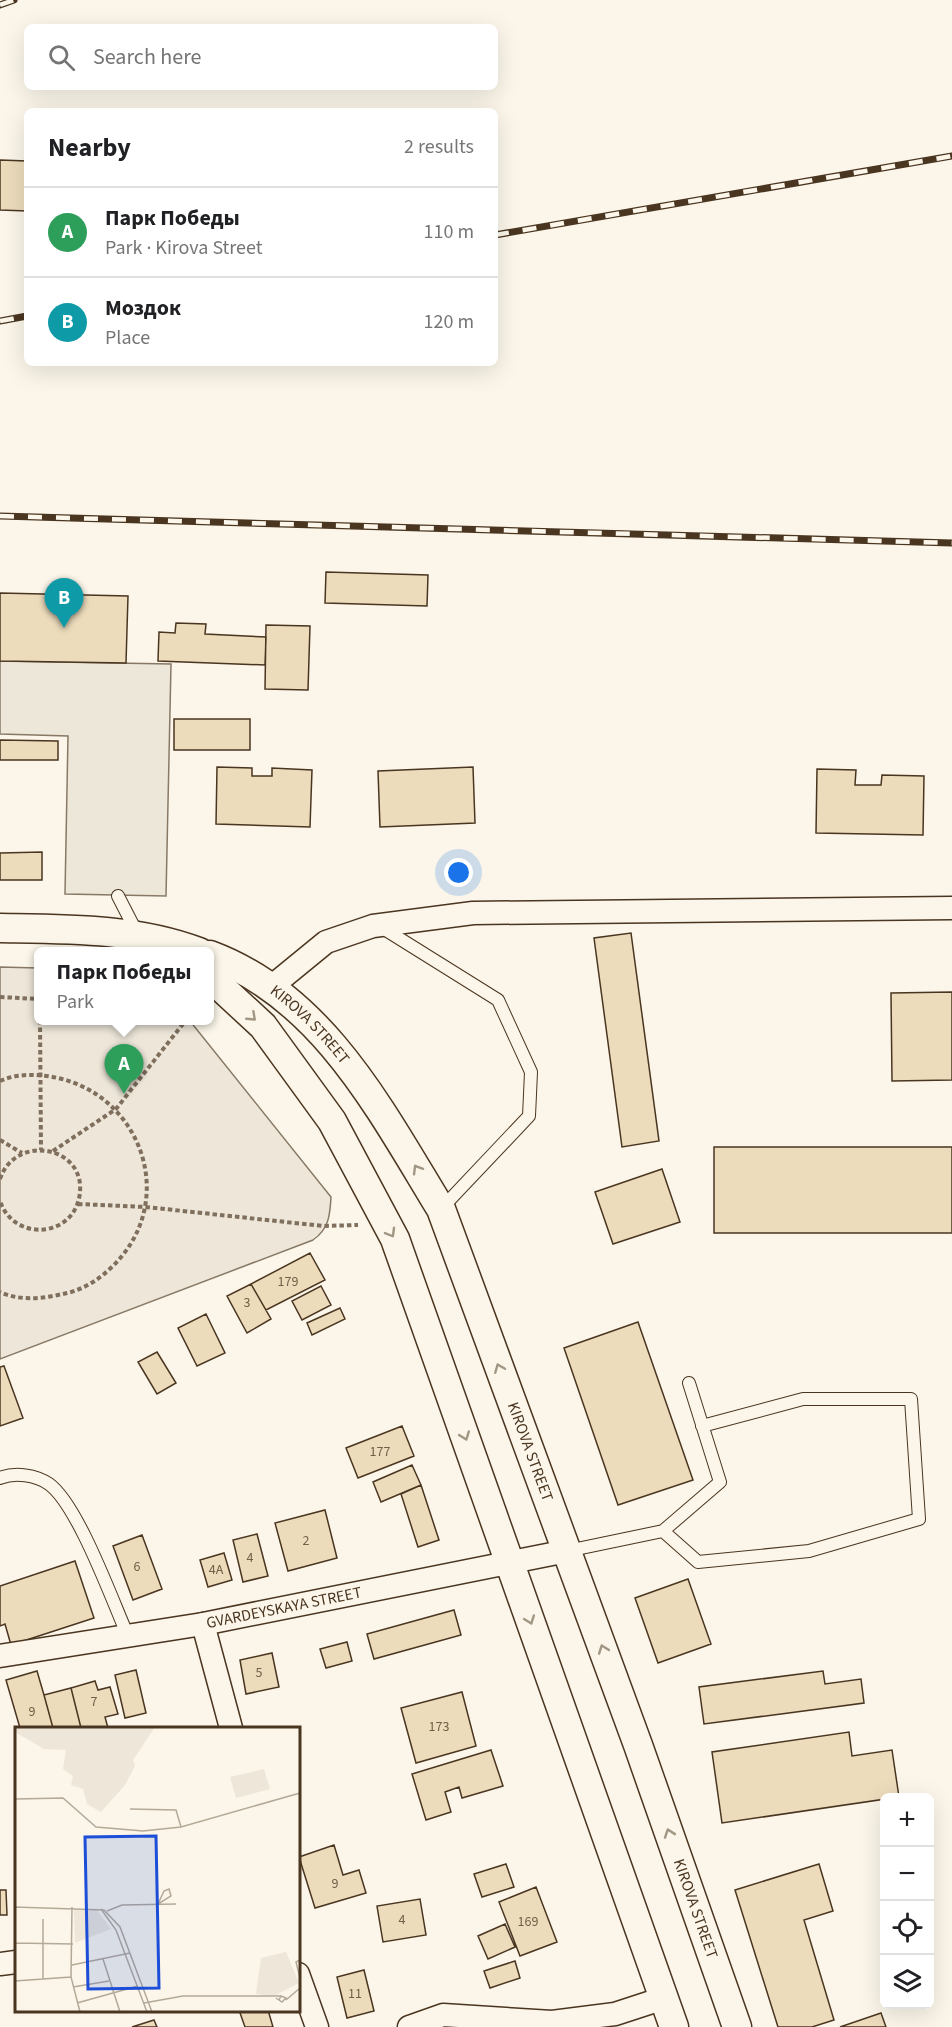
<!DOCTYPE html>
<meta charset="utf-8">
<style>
:root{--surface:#fff;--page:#f6f6f6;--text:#202124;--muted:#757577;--line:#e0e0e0;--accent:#db2777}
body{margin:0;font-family:"Source Sans 3",sans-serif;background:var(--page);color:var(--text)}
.controls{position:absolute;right:18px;bottom:18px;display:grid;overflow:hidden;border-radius:9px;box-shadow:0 6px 24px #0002}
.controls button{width:54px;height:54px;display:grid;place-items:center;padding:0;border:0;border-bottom:2px solid var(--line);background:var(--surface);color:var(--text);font:30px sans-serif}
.you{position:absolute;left:459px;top:873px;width:21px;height:21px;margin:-15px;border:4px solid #fff;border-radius:50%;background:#1a73e8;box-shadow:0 0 0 9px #1a73e833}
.badge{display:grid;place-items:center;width:39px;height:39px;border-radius:50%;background:var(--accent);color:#fff;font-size:20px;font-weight:700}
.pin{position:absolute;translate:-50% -50px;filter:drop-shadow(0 2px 3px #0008)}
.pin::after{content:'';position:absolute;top:32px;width:21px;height:18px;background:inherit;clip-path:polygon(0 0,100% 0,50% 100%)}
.popup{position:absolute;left:34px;top:947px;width:180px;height:78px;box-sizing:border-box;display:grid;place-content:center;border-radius:9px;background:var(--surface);filter:drop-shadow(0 2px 4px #0005);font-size:20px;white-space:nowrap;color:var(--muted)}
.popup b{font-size:22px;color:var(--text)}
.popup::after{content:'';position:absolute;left:50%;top:100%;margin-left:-12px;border:12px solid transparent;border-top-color:var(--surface)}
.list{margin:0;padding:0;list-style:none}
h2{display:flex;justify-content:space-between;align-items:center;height:78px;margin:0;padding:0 24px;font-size:26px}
h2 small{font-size:20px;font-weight:400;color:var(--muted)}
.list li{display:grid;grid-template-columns:39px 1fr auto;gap:18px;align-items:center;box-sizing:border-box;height:90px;padding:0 24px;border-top:2px solid var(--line)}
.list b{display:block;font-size:22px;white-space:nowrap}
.list p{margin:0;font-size:20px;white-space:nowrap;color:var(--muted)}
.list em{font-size:20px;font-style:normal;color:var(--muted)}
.icon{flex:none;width:33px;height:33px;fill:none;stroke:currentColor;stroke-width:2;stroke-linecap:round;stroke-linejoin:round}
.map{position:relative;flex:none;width:952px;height:2027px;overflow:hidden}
.search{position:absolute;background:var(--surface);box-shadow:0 6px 24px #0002;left:24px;top:24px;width:474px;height:66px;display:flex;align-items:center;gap:15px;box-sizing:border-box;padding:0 21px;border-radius:9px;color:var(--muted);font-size:22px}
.panel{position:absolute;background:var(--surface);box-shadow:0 6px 24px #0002;left:24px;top:108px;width:474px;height:258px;border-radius:9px}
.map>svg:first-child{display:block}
.green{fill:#ede6d9;stroke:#887966;stroke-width:1.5}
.parking{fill:#ede7d9;stroke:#887966;stroke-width:1.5}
.building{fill:#ecdcbc;stroke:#4a3520;stroke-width:1.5}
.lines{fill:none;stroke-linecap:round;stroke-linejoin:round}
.service-casing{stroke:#4a3520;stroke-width:14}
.minor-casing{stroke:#4a3520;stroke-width:25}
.tertiary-casing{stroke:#4a3520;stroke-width:31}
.path{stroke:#7f6f5c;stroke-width:4;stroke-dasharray:4.5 3;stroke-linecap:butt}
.service{stroke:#fbf6e9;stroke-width:12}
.minor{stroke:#fbf6e9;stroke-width:22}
.tertiary{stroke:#fbf6e9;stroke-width:28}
.rail-casing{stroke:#4a3520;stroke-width:7}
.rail{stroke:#fbf6e9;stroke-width:4.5;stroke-dasharray:14;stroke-linecap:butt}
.oneway{stroke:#a29684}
.labels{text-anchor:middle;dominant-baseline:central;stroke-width:4.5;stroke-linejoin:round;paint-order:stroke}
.number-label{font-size:14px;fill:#725f47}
.street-label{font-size:16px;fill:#4a3520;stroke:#fbf6e9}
.inset-road{fill:none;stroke:#b4a999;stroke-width:1.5}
.view{fill:#1d4ed8;fill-opacity:0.15;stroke:#1d4ed8;stroke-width:3}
.inset-edge{fill:none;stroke:#4a3520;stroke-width:3}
</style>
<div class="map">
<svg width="952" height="2027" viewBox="0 0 952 2027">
<rect width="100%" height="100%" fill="#fbf6e9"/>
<path class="green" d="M0,967L38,968L39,1020L190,1021L331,1197C330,1215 329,1229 313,1240L0,1359Z"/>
<path class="parking" d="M0,661L171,664L166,896L65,894L68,736L0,734Z"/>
<path class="building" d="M0,160L27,161V211L0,210Z
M326,572L428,575L427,606L325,603Z
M0,593L128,596L126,663L0,661Z
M176,623L206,624L205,634L266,637L265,665L158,661L159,632L175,633Z
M266,625L310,626L308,690L265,689Z
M174,719H250V750H174Z
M0,740L58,741V760H0Z
M217,767L252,768V776H272V768L312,770L310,827L216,824Z
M473,767L475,823L380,827L378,771Z
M817,769L856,770L855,785H881L882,775L924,776L923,835L816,833Z
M42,852V880H0V853Z
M631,933L659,1141L622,1147L594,938Z
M952,992V1080L892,1081L891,993Z
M714,1147H952V1233H714Z
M662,1169L680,1222L613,1244L595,1192Z
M310,1253L325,1280L266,1310L251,1284Z
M251,1284L271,1319L247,1333L227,1296Z
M321,1286L331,1305L302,1320L292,1301Z
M340,1308L345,1319L312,1335L307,1323Z
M206,1314L225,1353L197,1366L178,1328Z
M638,1322L693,1480L618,1505L564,1348Z
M157,1352L176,1383L157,1394L138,1362Z
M4,1366L23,1418L0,1426V1367Z
M402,1426L414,1456L358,1478L346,1448Z
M412,1465L421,1485L381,1502L373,1482Z
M421,1485L439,1540L418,1547L401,1494Z
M325,1510L337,1558L288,1571L275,1523Z
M257,1534L268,1576L243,1582L233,1540Z
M142,1535L162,1589L133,1600L113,1546Z
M224,1553L232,1580L208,1587L200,1560Z
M75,1561L94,1618L11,1645L5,1624L0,1626V1586Z
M688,1579L711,1644L658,1663L635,1598Z
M454,1610L461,1635L374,1659L367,1634Z
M347,1642L352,1661L326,1668L320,1649Z
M272,1653L279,1687L246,1694L240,1660Z
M136,1670L146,1713L125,1718L115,1675Z
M37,1671L44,1695L53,1728H20L6,1680Z
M823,1671L825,1684L861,1679L864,1703L704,1724L699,1687Z
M95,1681L98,1690L110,1687L118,1714L105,1717L108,1728H81L71,1688Z
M71,1688L81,1728H53L44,1695Z
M462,1692L476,1746L416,1763L401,1708Z
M849,1732L852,1756L892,1750L899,1797L722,1823L712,1752Z
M491,1750L503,1786L462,1798L459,1787L445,1792L451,1812L426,1820L412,1774Z
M334,1845L343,1875L359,1870L366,1893L315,1908L299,1857Z
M506,1864L514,1887L482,1897L474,1874Z
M819,1864L833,1911L804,1920L834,2020L812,2027H778L735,1890Z
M536,1887L557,1942L520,1956L499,1902Z
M0,1890H6L7,1915H0Z
M420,1899L426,1935L383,1942L377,1906Z
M505,1924L515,1947L488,1959L478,1936Z
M515,1961L520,1978L490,1988L484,1971Z
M364,1970L374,2011L347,2018L337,1977Z
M239,2010H268L273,2027H245Z
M881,2013L886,2027H840Z
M154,2020L157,2027H132Z"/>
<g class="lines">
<g class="service-casing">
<path id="service" d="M118,896L137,933
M381,927L498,1000L531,1072L529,1116L441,1209
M0,1478C15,1472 36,1475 49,1484C78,1505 112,1600 128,1636
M663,1531L698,1562L809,1551L919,1519L911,1399H803L702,1426
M567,1551L663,1531L720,1482L689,1383"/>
</g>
<g class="minor-casing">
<g id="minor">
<path d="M271,987L326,942L373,926L473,913L952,908"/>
<path d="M203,1624L231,1728"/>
<path id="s1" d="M0,1656L203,1624L567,1551"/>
<path d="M0,1964L16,1962"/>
<path d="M298,1974L317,2027"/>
<path d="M409,2027L443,2015L552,2022L615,2014L664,1998"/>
</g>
</g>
<g class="tertiary-casing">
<g id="tertiary">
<path d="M0,928C67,929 136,928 199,952"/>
<path id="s2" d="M210,955C323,997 381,1111 441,1209L638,1745L737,2027"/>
<path d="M210,977L263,1026L332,1121L395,1239L674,2027"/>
</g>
</g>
<path class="path" d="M0,997L39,999
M40,1020L41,1150
M0,1081C18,1073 39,1074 58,1078C138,1096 175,1191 122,1256C108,1273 89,1288 67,1293C46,1298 21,1302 0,1292
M0,1140L22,1153
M53,1151L116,1109L186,1020
M0,1179C15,1134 84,1145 80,1192C76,1238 14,1243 0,1201
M78,1204L146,1207L323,1226L358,1225"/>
<use href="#service" class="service"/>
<use href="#minor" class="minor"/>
<use href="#tertiary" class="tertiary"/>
<g class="rail-casing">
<path id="rail" d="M0,5L14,0
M495,235L952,156
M0,321L27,316
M0,516L952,543"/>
</g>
<use href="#rail" class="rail"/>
</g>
<defs><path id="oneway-chevron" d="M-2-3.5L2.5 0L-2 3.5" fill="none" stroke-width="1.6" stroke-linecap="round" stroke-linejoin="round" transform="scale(1.5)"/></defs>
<g class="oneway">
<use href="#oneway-chevron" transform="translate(252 1017) rotate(43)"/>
<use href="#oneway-chevron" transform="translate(417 1169) rotate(-121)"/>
<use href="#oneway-chevron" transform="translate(391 1233) rotate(60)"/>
<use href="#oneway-chevron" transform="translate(499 1368) rotate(-112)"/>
<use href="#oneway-chevron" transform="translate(465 1436) rotate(70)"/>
<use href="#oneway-chevron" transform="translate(530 1620) rotate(70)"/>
<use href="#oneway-chevron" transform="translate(603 1649) rotate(-110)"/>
<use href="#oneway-chevron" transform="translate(669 1833) rotate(-109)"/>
</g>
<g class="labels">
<g class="number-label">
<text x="288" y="1282">179</text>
<text x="247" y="1303">3</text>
<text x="380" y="1452">177</text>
<text x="306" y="1541">2</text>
<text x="250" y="1558">4</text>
<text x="137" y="1567">6</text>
<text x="216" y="1570">4А</text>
<text x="259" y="1673">5</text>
<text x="94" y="1702">7</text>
<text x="32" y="1712">9</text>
<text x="439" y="1727">173</text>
<text x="335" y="1884">9</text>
<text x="402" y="1920">4</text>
<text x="528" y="1922">169</text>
<text x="355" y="1994">11</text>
</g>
<g class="street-label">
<text stroke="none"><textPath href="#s2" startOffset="123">KIROVA STREET</textPath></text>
<text stroke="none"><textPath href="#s2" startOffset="609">KIROVA STREET</textPath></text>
<text stroke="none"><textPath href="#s1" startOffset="288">GVARDEYSKAYA STREET</textPath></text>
<text stroke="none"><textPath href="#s2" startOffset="1095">KIROVA STREET</textPath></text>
</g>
</g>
<g transform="translate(15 1727)">
<rect width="285" height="285" fill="#fbf6e9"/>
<path d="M0,0H140L118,33L120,39L110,58L86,85L72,77L68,62L56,58L58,49L48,42L51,23L29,22L0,5ZM249,42L255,62L221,71L215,50ZM59,183H82L96,202L60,216ZM271,225L284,256L259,269L241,267L246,231Z" fill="#ede6d9"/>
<path class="inset-road" d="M0,72L48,71L81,100L128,104L166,100L285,66M115,82L161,83L166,100M154,162L156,169L143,177L149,164ZM57,180L56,250L65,285M86,182L101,203L132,285M92,184L107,178L161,177M0,216L58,217M0,220V180L89,183L105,200L137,285M88,232L105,285M285,233L281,235L285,251M57,238L115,226M28,252V192M0,254L56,250M58,260L94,254M261,271L267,275L271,271L266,269L264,273M271,273L285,261M62,276L123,259M129,276L168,269H266"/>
<path class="view" d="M141,109L144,261L73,262L70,110Z"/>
<rect width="285" height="285" class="inset-edge"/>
</g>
</svg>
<div class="controls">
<button>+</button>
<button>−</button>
<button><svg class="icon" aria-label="locate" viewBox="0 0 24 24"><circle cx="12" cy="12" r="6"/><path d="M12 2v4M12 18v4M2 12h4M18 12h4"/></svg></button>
<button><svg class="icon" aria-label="layers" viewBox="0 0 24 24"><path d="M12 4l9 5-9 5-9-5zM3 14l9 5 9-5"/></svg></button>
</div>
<div class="you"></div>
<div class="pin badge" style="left:124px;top:1094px;background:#2e9e5b">A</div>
<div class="popup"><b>Парк Победы</b>Park</div>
<div class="pin badge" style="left:64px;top:628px;background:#0f9aa8">B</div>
<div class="search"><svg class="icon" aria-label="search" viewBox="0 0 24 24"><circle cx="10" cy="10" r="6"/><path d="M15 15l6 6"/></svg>Search here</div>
<section class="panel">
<h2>Nearby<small>2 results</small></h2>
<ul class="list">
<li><span class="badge" style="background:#2e9e5b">A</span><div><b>Парк Победы</b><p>Park · Kirova Street</p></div><em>110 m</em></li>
<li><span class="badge" style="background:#0f9aa8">B</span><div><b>Моздок</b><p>Place</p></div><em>120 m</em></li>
</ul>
</section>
</div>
